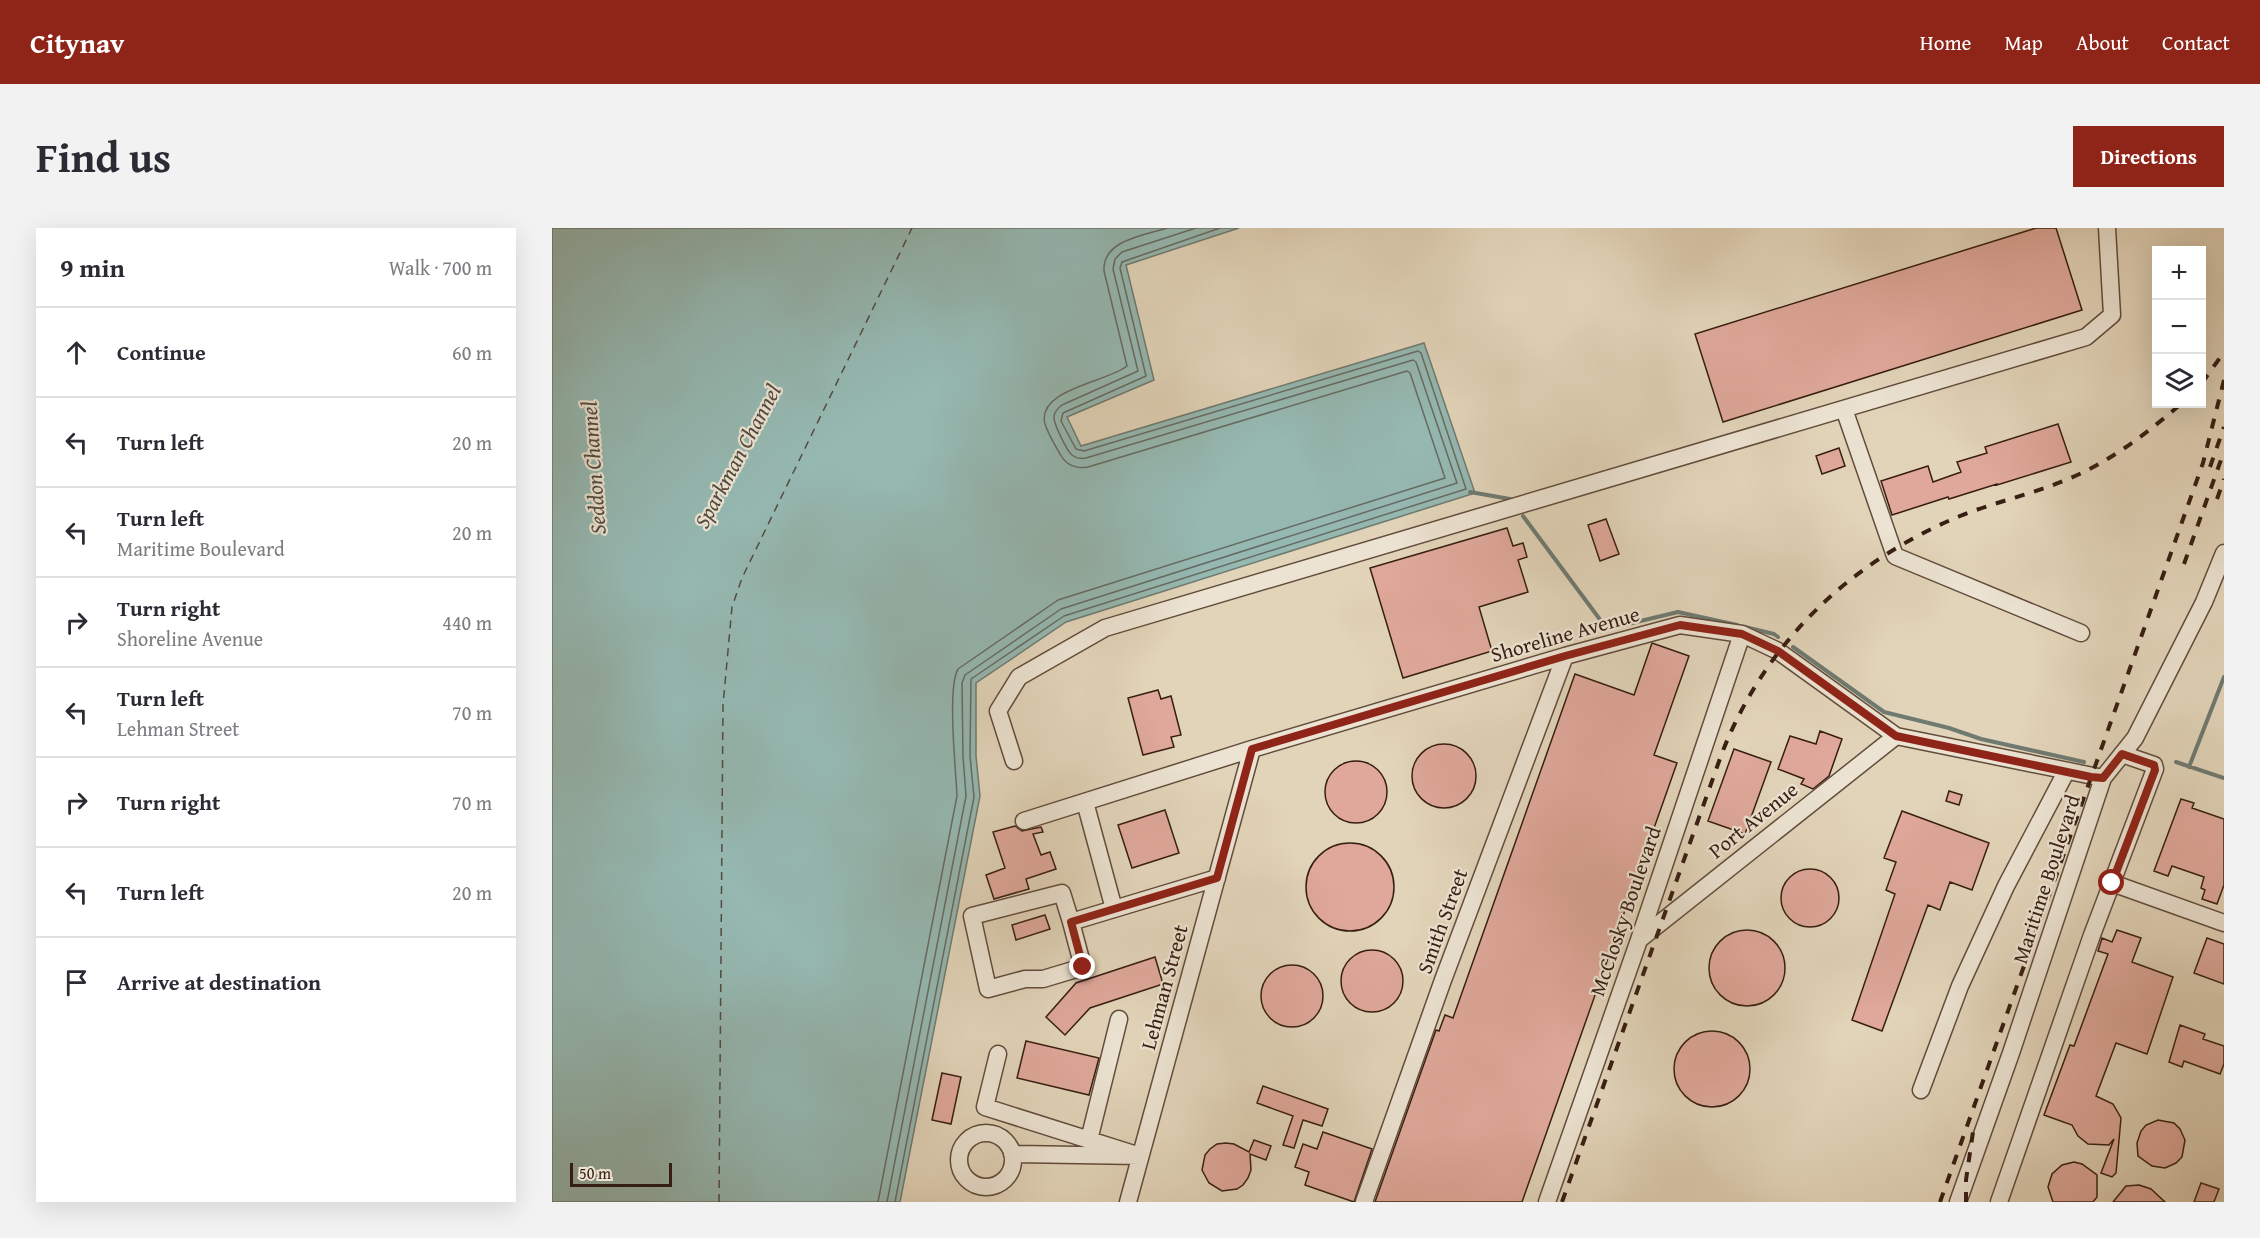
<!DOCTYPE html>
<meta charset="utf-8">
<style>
:root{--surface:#fff;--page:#f2f2f3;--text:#2b2b33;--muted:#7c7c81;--line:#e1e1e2;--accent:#8f2418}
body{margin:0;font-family:"Gentium Book Plus",serif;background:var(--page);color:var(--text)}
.controls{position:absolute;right:18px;top:18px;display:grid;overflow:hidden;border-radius:0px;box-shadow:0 6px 24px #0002}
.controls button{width:54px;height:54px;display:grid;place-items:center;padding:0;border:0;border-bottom:2px solid var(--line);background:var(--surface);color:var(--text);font:30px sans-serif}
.scale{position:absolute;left:18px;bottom:15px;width:102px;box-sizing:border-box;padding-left:6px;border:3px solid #371e12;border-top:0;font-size:16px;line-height:21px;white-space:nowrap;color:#371e12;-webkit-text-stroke:4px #ece3d2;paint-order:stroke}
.stop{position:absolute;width:18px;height:18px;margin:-14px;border:4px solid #8f2418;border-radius:50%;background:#fff}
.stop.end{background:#8f2418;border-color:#fff;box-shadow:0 2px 6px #0008}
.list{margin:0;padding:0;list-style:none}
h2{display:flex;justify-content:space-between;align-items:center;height:78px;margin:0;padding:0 24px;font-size:26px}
h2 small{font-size:20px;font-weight:400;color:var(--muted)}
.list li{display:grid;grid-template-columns:39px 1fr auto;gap:18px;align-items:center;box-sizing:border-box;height:90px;padding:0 24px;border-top:2px solid var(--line)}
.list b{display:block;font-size:22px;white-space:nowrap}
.list p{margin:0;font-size:20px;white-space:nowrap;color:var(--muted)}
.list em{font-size:20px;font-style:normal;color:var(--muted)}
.icon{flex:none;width:33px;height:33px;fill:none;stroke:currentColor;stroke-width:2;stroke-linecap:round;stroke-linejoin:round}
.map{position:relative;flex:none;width:1672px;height:974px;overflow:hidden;border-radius:0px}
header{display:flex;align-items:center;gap:36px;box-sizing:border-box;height:84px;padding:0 30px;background:var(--accent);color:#fff}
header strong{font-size:28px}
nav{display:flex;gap:33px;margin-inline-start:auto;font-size:21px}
.intro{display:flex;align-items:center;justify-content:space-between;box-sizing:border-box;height:144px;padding:0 36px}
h1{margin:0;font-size:42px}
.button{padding:15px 27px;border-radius:0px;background:var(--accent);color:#fff;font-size:21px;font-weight:700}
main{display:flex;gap:36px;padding:0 36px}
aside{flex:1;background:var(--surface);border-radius:0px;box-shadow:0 6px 24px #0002}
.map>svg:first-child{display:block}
.water{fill:#95b8b1;stroke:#6f7a71;stroke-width:1.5}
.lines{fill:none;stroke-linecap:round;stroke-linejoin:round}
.shore{stroke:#666b62;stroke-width:1.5}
.stream{stroke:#6f7a71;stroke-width:4}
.ferry{stroke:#534c42;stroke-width:1.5;stroke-dasharray:8 6;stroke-linecap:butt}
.building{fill:#dfa89a;stroke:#371e12;stroke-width:1.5}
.minor-casing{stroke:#624c3c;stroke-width:19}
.minor{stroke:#ece3d2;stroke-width:16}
.rail{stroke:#371e12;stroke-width:4;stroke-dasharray:10 10;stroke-linecap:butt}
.route{stroke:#8f2418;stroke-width:8}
.labels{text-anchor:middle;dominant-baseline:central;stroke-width:4.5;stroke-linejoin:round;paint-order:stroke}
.street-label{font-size:21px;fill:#371e12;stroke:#ece3d2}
.water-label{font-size:22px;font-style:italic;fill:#534c42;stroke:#ece3d2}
</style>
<header>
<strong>Citynav</strong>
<nav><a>Home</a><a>Map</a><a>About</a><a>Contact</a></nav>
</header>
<div class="intro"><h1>Find us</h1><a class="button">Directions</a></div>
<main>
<aside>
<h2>9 min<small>Walk · 700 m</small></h2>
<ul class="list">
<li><svg class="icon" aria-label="ahead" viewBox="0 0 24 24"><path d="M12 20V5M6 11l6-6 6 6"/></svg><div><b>Continue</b></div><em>60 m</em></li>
<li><svg class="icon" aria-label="left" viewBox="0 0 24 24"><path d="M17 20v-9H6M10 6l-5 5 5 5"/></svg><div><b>Turn left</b></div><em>20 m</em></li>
<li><svg class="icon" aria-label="left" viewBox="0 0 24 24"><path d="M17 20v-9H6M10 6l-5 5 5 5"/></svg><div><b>Turn left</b><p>Maritime Boulevard</p></div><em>20 m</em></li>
<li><svg class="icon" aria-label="right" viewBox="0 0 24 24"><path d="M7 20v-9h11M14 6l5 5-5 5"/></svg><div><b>Turn right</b><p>Shoreline Avenue</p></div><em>440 m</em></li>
<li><svg class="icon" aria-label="left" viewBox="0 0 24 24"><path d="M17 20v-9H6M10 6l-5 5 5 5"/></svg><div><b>Turn left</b><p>Lehman Street</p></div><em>70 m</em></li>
<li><svg class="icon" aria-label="right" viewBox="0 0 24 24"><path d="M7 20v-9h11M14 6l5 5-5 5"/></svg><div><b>Turn right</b></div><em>70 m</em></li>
<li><svg class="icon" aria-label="left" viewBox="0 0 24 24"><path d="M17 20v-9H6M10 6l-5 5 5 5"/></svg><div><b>Turn left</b></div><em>20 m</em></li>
<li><svg class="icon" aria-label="arrive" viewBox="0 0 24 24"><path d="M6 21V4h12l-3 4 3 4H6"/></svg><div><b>Arrive at destination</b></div></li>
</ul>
</aside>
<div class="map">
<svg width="1672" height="974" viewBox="0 0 1672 974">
<rect width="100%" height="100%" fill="#e2d4b9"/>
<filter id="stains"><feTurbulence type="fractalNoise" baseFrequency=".00333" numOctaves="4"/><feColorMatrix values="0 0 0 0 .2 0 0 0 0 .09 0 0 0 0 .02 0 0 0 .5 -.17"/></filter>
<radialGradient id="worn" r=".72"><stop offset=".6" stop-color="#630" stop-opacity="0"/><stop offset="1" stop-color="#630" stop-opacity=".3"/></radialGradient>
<path class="water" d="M0,0H687L574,37L602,152L515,189L529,218L872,115L923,265L514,394L424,455V528L428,568L348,974H0Z"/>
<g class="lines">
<path class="shore" d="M326,974L405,568C404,543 395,460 406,441L506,372L893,250L858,145L855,143L536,239C524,241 514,237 508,226C503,217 496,206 493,196C484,161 556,154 575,138L552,43C550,12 593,7 615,0
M335,974L414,568L411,528L410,455L413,447L509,381L905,255L864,134L861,132L534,230C529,231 525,231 520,227C515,223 501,195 502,188C503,183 506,180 510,177L586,143L561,41L563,31L570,24L644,0
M343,974L422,569L418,528L419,451L512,388L914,261L869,125L866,123L532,223L524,221L509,193L511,185L594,148L568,40L570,34L668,0"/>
<path class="stream" d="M918,264L958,271
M971,288L1055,401L1126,384L1185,397
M1193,399L1222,406L1226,409
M1241,419L1332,484L1397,500L1429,511L1532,534
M1624,534L1672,550
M1637,539L1672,449"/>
<path class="ferry" d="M167,974L171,477L180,379L190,350L360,0"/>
</g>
<path class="building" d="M1484,0H1504L1530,82L1171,194L1143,106Z
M1506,196L1519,234L1445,257V256L1397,271L1396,269L1340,287L1329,253L1376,238L1381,254L1409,244L1405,234L1435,225L1433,219Z
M1287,220L1293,238L1270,246L1264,228Z
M1054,291L1067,326L1048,333L1036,297Z
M955,300L961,318L971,315L975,329L966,332L976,364L927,379L940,423L851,450L818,340Z
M1100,415L1137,428L1102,527L1125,535L970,974H823L884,802L887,803L893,787L901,790L1023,446L1082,467Z
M606,462L609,471L619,468L629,507L619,509L622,519L591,527L576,470Z
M1268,503L1290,511L1277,548L1261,561L1249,556L1252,551L1226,541L1238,508L1264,516Z
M860 548a32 32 0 1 1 64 0a32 32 0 1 1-64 0Z
M1182,521L1219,534L1193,606L1156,593Z
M773 564a31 31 0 1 1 62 0a31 31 0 1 1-62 0Z
M1397,563L1410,567L1407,577L1394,573Z
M1629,571L1642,575L1640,580L1672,591V657L1665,676L1650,671L1653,662L1649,660L1652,649L1620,638L1616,648L1602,643Z
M613,582L627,625L580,640L566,597Z
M1350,583L1437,615L1420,662L1398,654L1388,682L1376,677L1330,803L1300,792L1343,666L1334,662L1344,634L1332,630Z
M463,598L470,603L489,599L491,604L481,606L489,627L498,624L504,641L474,651L477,661L442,671L434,647L453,640L441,604Z
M754 659a44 44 0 1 1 88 0a44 44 0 1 1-88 0Z
M1229 670a29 29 0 1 1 58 0a29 29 0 1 1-58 0Z
M493,687L498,701L464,712L460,697Z
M1565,702L1589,710L1580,734L1621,749L1595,826L1564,815L1544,868L1561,876L1569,890L1564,945L1560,949L1549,945L1562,911L1557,917L1536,916L1526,908L1520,897L1492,887L1518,817L1522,818L1556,726L1546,723L1550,710L1560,714Z
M1157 740a38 38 0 1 1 76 0a38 38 0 1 1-76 0Z
M1655,710L1672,716V756L1642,745Z
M789 753a31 31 0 1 1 62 0a31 31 0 1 1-62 0Z
M603,729L611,756L538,780L513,807L494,789L524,755Z
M709 768a31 31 0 1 1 62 0a31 31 0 1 1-62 0Z
M1628,797L1653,806L1651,811L1672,818V836L1668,846L1632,833L1630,839L1617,834Z
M1122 841a38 38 0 1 1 76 0a38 38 0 1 1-76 0Z
M474,813L547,830L537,867L465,850Z
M390,845L409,849L399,896L380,892Z
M711,858L776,881L770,898L751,892L742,920L731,917L741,888L705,875Z
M1606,892L1622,895L1628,901L1633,912L1630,929L1624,935L1613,940L1600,938L1586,928L1585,915L1589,903L1594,897Z
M771,904L820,921L802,974L753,957L757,944L743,939L751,916L765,921Z
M702,912L719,918L714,932L698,926L699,942L696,950L691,957L685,961L670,963L657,955L650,942L653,927L658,921L665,916L674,915L682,916L697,924Z
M1522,934L1530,936L1545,947V969L1541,974H1501L1496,959L1500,946L1510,937Z
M1649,955L1667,961L1662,974H1642Z
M1587,957L1599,961L1613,974H1561L1574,958Z"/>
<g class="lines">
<g class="minor-casing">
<path id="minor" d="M1292,181L1343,328L1529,405
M462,533L446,483L467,449L553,400L1534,109L1560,87L1555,0
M533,574L562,681
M472,593L700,521L1013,428L1128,397L1190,406L1226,423L1344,508L1551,550
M1560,655L1672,695
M519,694L531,739L491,751H473L436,761L420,688L510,665L519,694L665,650
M1088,711L1344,508
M446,826L433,879L588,928L460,926
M1369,862L1408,758L1454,658L1514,544
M407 932a27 27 0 1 1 54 0a27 27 0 1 1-54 0Z
M537,912L567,791
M576,974L700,521
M812,974L891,752L1013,428
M995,974L1087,712L1190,406
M1406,974L1459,825L1551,550L1583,510L1652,374L1672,325
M1447,974L1540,707L1603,541L1602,537L1570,526"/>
</g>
<use href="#minor" class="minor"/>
<path class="rail" d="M1650,155L1672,124
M1658,239L1672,199
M1665,271L1672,251
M1632,336L1670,229
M1010,974L1170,525C1214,413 1298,334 1408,288C1443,274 1481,266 1516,251C1558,234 1595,205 1629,176
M1388,974L1651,235L1672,152
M1414,974V952L1422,897"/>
</g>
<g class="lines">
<path class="route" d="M531,739L519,694L665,650L700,521L1013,428L1128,397L1190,406L1226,423L1344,508L1539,549L1551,550L1570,526L1602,537L1603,542L1560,655"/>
</g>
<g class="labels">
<g class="street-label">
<text transform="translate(1013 406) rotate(-16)">Shoreline Avenue</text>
<text transform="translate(1201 592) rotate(-39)">Port Avenue</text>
<text transform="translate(1494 651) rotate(-72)">Maritime Boulevard</text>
<text transform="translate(1073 683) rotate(-71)">McClosky Boulevard</text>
<text transform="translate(890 693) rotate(-70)">Smith Street</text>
<text transform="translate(612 759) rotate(-75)">Lehman Street</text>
</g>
<g class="water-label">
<text transform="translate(185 228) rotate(-62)">Sparkman Channel</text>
<text transform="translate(41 240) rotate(-94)">Seddon Channel</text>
</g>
</g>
<rect width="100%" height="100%" filter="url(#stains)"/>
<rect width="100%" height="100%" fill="url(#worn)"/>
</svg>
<div class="controls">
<button>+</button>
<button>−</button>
<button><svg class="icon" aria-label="layers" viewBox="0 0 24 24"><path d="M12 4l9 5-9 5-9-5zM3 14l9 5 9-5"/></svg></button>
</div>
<div class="scale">50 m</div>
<div class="stop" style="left:1560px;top:655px"></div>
<div class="stop end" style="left:531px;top:739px"></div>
</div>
</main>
